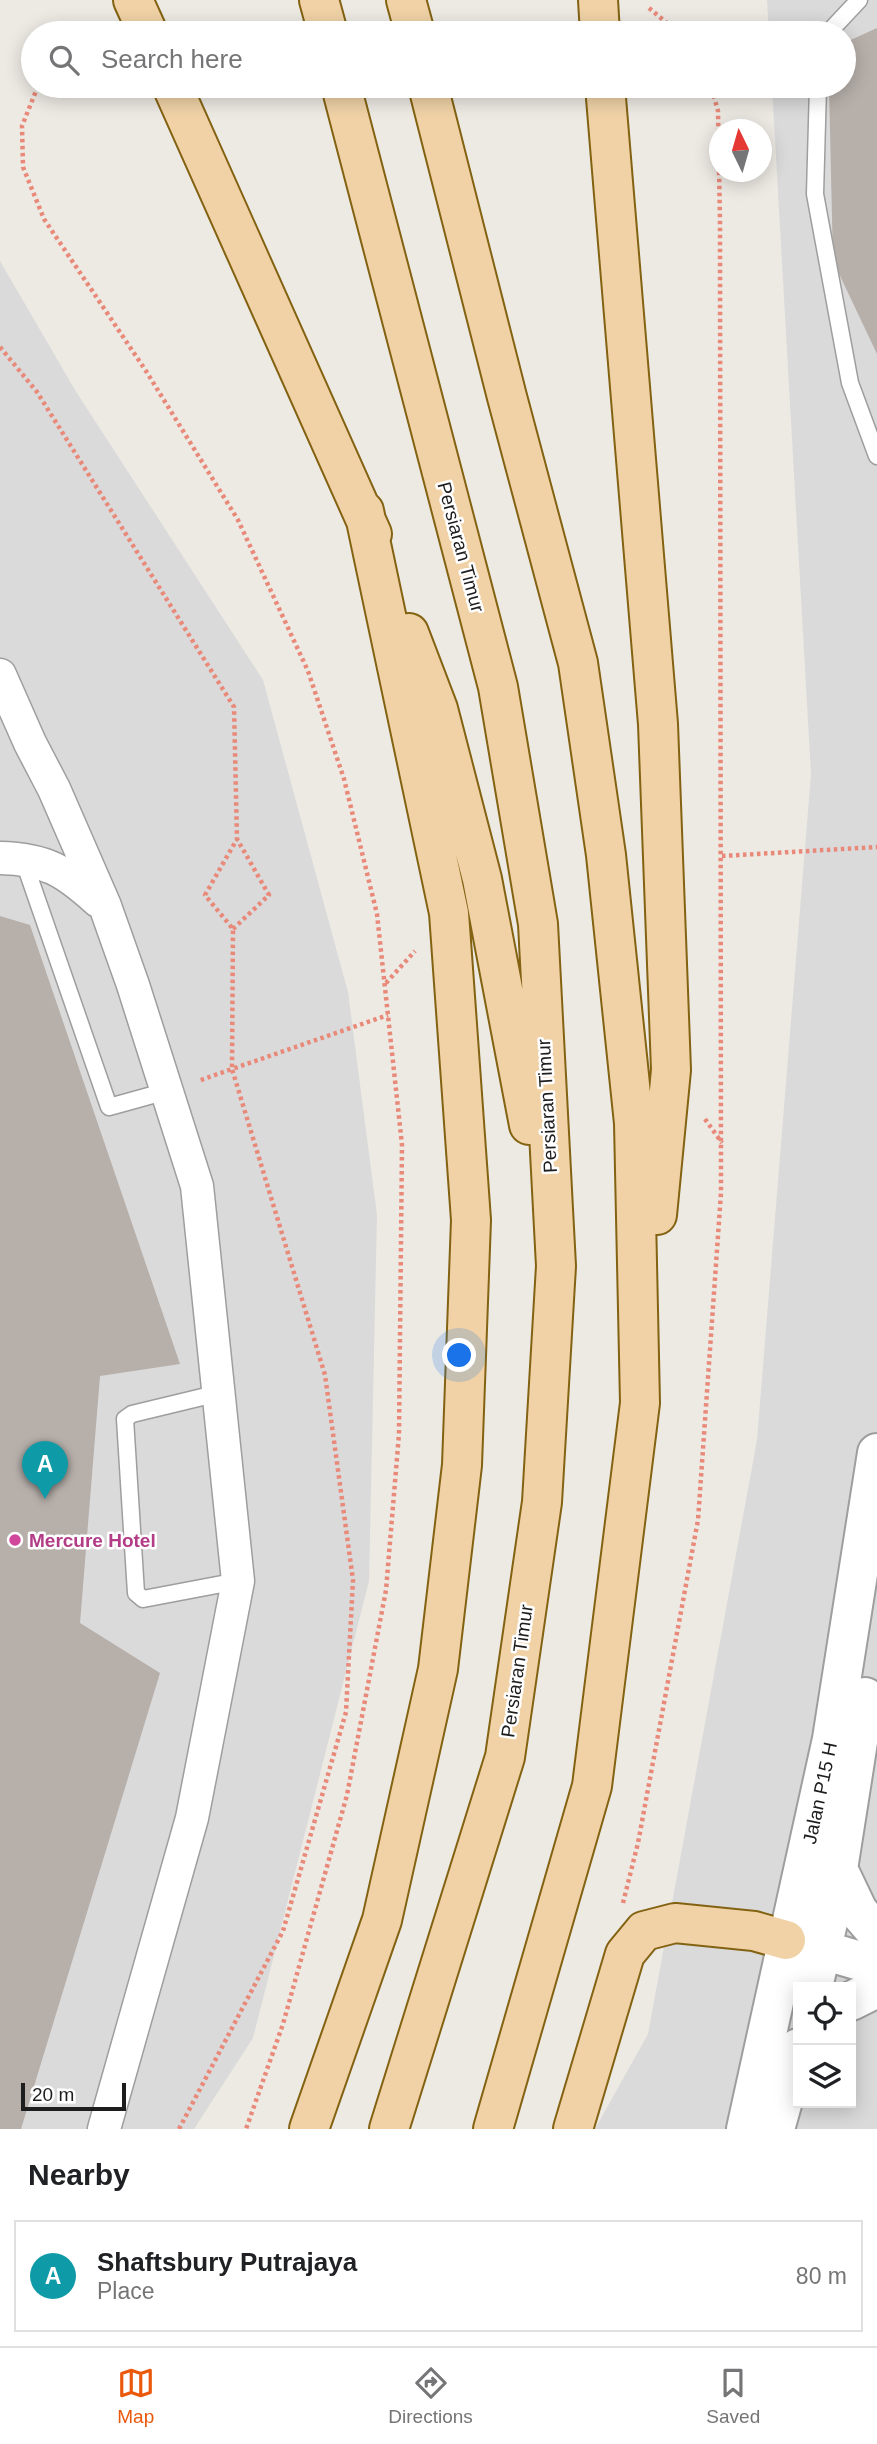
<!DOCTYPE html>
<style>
:root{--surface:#fff;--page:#f6f6f6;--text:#202124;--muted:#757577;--line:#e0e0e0;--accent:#ea580c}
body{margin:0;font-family:Arial,sans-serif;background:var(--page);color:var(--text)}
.controls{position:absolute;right:21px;bottom:21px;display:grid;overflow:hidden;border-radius:0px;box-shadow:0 4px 18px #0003}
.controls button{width:63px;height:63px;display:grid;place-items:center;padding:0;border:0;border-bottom:2px solid var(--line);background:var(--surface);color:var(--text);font:35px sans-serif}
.compass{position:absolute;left:709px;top:119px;width:63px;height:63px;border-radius:50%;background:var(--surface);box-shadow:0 4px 18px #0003;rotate:355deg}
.scale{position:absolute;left:21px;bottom:18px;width:105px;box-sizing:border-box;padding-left:7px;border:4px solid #1d1d1d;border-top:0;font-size:19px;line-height:24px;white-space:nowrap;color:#1d1d1d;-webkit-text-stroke:5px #fff;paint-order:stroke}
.you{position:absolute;left:460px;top:1356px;width:24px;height:24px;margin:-18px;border:5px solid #fff;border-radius:50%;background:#1a73e8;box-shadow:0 0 0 10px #1a73e833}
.badge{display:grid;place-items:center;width:46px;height:46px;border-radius:50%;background:var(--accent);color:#fff;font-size:23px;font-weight:700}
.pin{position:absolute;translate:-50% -58px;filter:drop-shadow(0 2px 4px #0008)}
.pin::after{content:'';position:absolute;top:37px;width:24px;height:21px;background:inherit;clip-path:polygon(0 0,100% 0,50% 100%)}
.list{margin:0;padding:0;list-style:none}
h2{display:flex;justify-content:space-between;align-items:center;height:91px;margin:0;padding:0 28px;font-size:30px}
h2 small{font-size:23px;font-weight:400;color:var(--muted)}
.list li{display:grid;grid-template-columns:46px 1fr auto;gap:21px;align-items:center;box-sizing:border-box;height:112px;margin:0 14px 14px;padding:0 14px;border:2px solid var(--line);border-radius:0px}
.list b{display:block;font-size:26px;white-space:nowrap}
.list p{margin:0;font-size:23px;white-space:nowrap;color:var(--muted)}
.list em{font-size:23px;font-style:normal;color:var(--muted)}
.icon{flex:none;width:38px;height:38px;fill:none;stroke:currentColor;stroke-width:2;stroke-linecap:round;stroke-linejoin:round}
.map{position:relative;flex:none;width:877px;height:2129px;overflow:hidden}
.search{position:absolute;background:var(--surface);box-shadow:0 4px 18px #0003;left:21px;right:21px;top:21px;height:77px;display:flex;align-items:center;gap:18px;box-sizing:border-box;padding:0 24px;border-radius:38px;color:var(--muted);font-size:26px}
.sheet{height:217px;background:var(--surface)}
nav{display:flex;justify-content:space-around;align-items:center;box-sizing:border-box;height:98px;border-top:2px solid var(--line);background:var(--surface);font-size:19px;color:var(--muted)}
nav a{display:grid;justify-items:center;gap:4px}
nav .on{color:var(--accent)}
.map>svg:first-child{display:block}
.residential{fill:#dbdada;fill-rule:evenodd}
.building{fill:#b6afaa}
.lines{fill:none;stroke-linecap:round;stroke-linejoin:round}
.service-casing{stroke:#9e9e9e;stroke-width:19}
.minor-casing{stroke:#9e9e9e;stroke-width:35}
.tertiary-casing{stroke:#9e9e9e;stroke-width:42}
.primary-casing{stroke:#836212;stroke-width:42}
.path{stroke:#e8897a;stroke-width:4.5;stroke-dasharray:3.5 3.5;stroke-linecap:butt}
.service{stroke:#fff;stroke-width:16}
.minor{stroke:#fff;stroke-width:32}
.tertiary{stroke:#fff;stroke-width:38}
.primary{stroke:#f0d2a6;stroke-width:38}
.hotel-dot{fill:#d1479c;stroke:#fff;stroke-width:2.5}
.labels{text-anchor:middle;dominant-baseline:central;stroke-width:5;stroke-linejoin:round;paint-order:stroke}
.street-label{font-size:19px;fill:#1d1d1d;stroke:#fff}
.hotel-label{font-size:19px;font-weight:bold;fill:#b23c85;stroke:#fff;text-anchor:start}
</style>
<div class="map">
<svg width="877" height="2129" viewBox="0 0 877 2129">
<rect width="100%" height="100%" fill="#edeae4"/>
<path class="residential" d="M767,0H877V2129H595L648,2034L757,1440L811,774L772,86H844V33H769ZM798,1987H851V2103H798Z
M0,261L75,390L263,680L348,992L377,1215L369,1581L253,2038L194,2129H0Z"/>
<path class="building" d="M877,28V354L833,261L829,86H844V43Z
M0,916L30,925L180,1364L100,1376L80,1623L160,1673L21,2129H0Z"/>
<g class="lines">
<g class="service-casing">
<path id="service" d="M828,33L859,0
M818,86L815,194L850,383L877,456
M23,859L109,1107L167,1091
M219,1393L132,1414L125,1419L136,1593L143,1599L238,1581"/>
</g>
<g class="minor-casing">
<path id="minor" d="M0,675L30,743L54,789L105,906L133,985L197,1186L238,1581L192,1818L104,2129
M0,858C46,859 65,871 98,901"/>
</g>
<g class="tertiary-casing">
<path id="tertiary" d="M838,1869L858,1911L877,1933
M799,1943L877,1966
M813,1987L833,1901L865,1697
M851,2001L877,1988
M746,2129L832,1739L877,1453
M775,2129L798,2048"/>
</g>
<g class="primary-casing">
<path id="primary" d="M133,0L148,33
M319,0L328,33
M406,0L415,33
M598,0L600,33
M172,86L372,534
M341,86L498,687L538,924L556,1266L542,1502L505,1757L389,2129
M428,86L507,397L578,663L606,855L634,1123L640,1403L592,1786L493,2129
M605,86L658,724L671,1070L657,1215
M409,633L438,709L482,879L529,1125
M309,2129L382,1920L438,1669L462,1465L471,1220L449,913L364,511
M573,2129L625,1954L644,1931L675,1923L754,1931L786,1940"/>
</g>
<path class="path" d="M649,8L679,33
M38,86L22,126L23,167L44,219L146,371L238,520L308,671L344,779L377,914L402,1145L399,1434L386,1590L347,1795L283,2024L246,2129
M0,347L37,392L234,707L237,839L205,895L233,929L232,1069L198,1081
M722,856L877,847
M233,929L269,895L237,839
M386,983L415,951
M705,1119L722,1143
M623,1903L638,1843L698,1520L721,1193L720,222L718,111L711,86
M179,2129L283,1931L346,1712L353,1580L325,1375L232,1069L388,1015"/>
<use href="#service" class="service"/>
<use href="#minor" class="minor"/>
<use href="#tertiary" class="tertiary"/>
<use href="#primary" class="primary"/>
</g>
<circle class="hotel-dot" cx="15" cy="1540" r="7"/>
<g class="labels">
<g class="street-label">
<text transform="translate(461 547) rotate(75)">Persiaran Timur</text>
<text transform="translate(547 1106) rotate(-93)">Persiaran Timur</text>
<text transform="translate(517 1671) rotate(-82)">Persiaran Timur</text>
<text transform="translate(820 1793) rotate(-78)">Jalan P15 H</text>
</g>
<g class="hotel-label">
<text x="29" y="1540">Mercure Hotel</text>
</g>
</g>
</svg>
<div class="controls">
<button><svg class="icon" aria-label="locate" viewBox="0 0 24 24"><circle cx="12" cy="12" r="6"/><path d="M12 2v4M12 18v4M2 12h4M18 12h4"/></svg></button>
<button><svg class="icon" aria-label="layers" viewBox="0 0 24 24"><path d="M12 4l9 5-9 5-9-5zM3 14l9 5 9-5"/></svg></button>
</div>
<svg class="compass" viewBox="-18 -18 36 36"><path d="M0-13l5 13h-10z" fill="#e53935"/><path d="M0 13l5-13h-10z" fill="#757577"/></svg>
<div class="scale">20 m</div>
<div class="you"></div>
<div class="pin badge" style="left:45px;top:1499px;background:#0f9aa8">A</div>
<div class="search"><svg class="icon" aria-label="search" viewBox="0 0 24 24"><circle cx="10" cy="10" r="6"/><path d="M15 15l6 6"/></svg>Search here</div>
</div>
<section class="sheet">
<h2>Nearby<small></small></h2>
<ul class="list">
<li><span class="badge" style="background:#0f9aa8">A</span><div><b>Shaftsbury Putrajaya</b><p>Place</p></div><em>80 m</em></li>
</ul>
</section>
<nav>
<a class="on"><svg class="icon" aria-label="map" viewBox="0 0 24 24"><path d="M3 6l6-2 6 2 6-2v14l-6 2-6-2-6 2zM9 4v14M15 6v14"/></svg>Map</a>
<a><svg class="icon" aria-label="directions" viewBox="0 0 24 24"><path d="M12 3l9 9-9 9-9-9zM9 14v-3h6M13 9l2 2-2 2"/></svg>Directions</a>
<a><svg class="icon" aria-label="saved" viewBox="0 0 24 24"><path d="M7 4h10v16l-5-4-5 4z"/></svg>Saved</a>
</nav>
